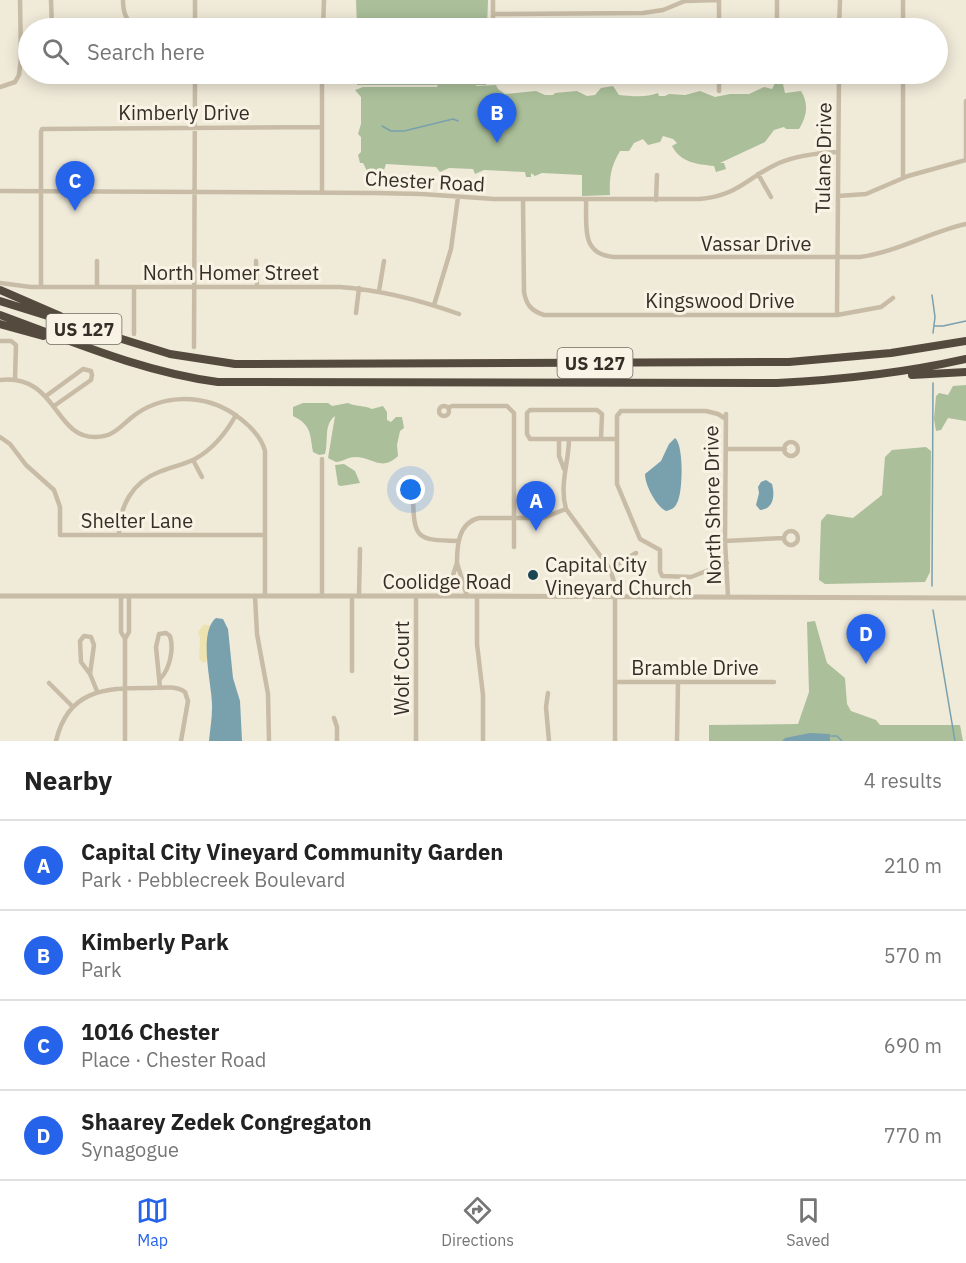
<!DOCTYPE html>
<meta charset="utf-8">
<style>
:root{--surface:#fff;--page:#f6f6f6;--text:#222;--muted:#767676;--line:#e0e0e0;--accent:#2563eb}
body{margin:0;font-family:"IBM Plex Sans",sans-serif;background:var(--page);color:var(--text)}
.you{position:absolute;left:411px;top:490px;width:21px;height:21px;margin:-15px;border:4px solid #fff;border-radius:50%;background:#1a73e8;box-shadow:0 0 0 9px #1a73e833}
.badge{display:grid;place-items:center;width:39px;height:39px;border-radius:50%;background:var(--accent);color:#fff;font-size:20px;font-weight:700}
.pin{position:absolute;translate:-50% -50px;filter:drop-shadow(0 2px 3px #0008)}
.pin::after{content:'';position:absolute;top:32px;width:21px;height:18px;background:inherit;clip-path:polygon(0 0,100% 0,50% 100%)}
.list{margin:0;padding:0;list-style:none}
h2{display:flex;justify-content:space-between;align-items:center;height:78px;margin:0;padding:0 24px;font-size:26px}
h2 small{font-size:20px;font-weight:400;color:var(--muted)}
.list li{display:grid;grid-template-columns:39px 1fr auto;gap:18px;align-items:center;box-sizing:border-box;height:90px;padding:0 24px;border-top:2px solid var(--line)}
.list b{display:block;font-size:22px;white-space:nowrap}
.list p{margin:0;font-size:20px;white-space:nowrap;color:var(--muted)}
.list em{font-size:20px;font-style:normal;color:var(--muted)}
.icon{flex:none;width:33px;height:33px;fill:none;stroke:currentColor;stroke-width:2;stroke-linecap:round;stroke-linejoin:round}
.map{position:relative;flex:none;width:966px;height:741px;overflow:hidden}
.search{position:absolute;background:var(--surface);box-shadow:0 3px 15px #0003;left:18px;right:18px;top:18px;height:66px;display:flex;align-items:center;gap:15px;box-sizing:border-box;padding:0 21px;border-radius:33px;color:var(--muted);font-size:22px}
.sheet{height:438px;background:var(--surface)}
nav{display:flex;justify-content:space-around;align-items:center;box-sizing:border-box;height:84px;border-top:2px solid var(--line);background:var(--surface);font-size:16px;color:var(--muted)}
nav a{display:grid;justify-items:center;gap:3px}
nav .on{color:var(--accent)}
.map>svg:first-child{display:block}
.green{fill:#abbf9a}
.sand{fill:#ece3b0}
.water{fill:#79a0ad}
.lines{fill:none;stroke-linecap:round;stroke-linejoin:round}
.stream{stroke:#79a0ad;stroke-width:1.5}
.minor{stroke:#c8bca6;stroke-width:4.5}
.tertiary{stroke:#c8bca6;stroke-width:5}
.motorway{stroke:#554a3e;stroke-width:8}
.poi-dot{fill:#1d4654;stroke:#f8f3e5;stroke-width:2}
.labels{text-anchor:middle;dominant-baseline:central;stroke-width:6;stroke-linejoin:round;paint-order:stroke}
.shield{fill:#f8f3e5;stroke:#6f6960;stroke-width:1.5}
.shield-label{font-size:18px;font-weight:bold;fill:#342e27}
.street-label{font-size:20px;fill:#342e27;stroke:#f8f3e5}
.poi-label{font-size:20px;fill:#342e27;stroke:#f8f3e5;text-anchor:start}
</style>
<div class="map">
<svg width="966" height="741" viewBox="0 0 966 741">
<rect width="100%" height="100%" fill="#f0ead9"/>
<path class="green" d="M356,0H488L487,28H357Z
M357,74H487L486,85H476V86L496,85L498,89L505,94L536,91L545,95H553L555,93L577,91L587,96L595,95L601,88L613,86L619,95C632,96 646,98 658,93L659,96H665L669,94L685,95L700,91L715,97L730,94H749L764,87L772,89L775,83L783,84L785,93L801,91C809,104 807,116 799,129H786L784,127L774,130L765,142L720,163H724L726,169L716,172L714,166C697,164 681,163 672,146L677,143L673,139L663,136L660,142L648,145L643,139L634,143L629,151H620C611,166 609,178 610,195L582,196V175L542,173L535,176L531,173V177H526L525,172L484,170L475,174L473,169L449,168L440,172L436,167L386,164L383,173H368L363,163H360L358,155L361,152V137L358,134L361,124V97L355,90L363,87H437L438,85H357Z
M966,385V421L948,418L941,430L936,431L934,419L936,396L939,393L948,395L953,386Z
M303,403H328L332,406L348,403C356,407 364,405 372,409L383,406L387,412V420L391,422L396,417H402L404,428L400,431L397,445L398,456C381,472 373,457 355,457C348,457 342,462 336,462L328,458L335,416C323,425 329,441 325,454L319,455L313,452C310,433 311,425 293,416V407Z
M926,447L931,451L930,572L925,582L825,584L819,580L821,521L827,514L853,518L882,495L885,457L892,450Z
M344,464L355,471L360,483L341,486L338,485L335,465Z
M815,621L827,663L845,678L847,704L851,711L876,720L880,725H960L963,741H709V725L798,724L809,692L807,622Z"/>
<path class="sand" d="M204,624L210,626L207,661L203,663L199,658L200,638L198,632Z"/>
<path class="water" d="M675,438C684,445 683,493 677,503C675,508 671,510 666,511C656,506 645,485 645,474L661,461L669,444Z
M766,480L772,484C775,495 774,509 760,510L756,505L759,493L758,487L761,482Z
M216,618L223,619L228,629L233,678L240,701L242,741H209C210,730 212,719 212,708C213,687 197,633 216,618Z
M810,733L830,734V741H782L785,738Z"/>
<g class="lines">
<path class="stream" d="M382,126L391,131H404L453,119L458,121
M932,295L935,317L933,333
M935,326H943L966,321
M932,586L933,383
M933,610L955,741
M831,736H837L842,741"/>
<path class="minor" d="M51,0L52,28
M123,0C123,13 126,21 137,28
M195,0V28
M719,0V28
M777,0V28
M493,14L643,13L663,10L685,1L719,0
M323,28L324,0
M493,28V0
M839,28L840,0
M903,28V0
M903,74V178
M0,87L15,82L19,75L21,58L20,0
M719,91V74
M966,160V101
M758,174L771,197
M0,191L374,193L421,194L494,199H699C738,196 746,178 779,163C798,155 817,153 838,152
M322,192V74
M838,196L866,194L908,176L966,160
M523,200L524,292C526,304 531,311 544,315H837L881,307L893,298
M586,200C587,226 580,254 614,257H860C897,252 930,232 966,224
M656,200L657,175
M97,261V287
M256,261L257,287
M0,283L31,287H340C382,290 420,300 459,314
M41,287V132L42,129L322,127
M134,287V334
M379,291L384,261
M434,305L451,249L458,197
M356,313L359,288
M837,315L839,74
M0,341H11L16,345L15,379
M194,347L195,74
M0,380C58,374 53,438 96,437C112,437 119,428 131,418C160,394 202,393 234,414C247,423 261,435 265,451V596
M46,396L83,369L91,371L92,375L91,380L54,406
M439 411a5 5 0 1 1 10 0a5 5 0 1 1-10 0Z
M448,408L452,406H507L514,413V547
M726,414L725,541L728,596
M726,419L718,414L706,411H621L617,416V484L640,539L660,550V571L662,576L691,577L727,563
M0,437L10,444L26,465L54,490L60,507V535H265
M559,439V456L564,469
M569,439C569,462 559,485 566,509L610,569L615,585V741
M601,439L602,414L597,410H530L527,413V434L530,439H533C561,439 589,439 617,439
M784 449a7 7 0 1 1 14 0a7 7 0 1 1-14 0Z
M726,449H785
M193,460L202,477
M413,497C414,539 416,540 458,541
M784 538a7 7 0 1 1 14 0a7 7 0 1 1-14 0Z
M119,535C119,507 132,482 159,472C171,467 183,465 195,459C213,449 226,433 236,415
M725,541L784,538
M457,563C457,546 458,523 479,518H543L566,509
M610,569L636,553
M255,596L257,634L268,694L269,741
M322,596V459
M359,596L360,549
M446,596L457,563L467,596
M477,596V644L483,695V741
M121,597V632L125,639L129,632V597
M352,671V596
M90,674L94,645L91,637L84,636L80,641L81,662L90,674L97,691
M615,682H774
M49,683L73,707
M160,688L156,647L159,634L166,633L170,636C174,649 170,669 160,679
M548,693L546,707L549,741
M334,718L337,727V741
M56,741C68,690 104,688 148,688C159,688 175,685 185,692L188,701L181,741
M125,741V639
M416,741V596
M677,741L678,683"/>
<path class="tertiary" d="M0,596H446L966,598"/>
<path class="motorway" d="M0,290L60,316
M0,301L170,354L235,364L789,362L891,353L966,341
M0,315C71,341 142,372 218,382L777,383C840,380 904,373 966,359
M0,324L43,336
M912,375L966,372"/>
</g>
<circle class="poi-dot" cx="533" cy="575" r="6"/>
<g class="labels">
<g class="shield">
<rect x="46.5" y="314" width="75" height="30" rx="4.5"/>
<rect x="557.5" y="348" width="75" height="30" rx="4.5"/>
</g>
<g class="shield-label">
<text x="84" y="329">US 127</text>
<text x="595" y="363">US 127</text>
</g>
<g class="street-label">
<text x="184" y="112">Kimberly Drive</text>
<text transform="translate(823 158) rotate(-89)">Tulane Drive</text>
<text transform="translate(425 181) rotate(3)">Chester Road</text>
<text x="756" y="243">Vassar Drive</text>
<text x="231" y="272">North Homer Street</text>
<text x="720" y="300">Kingswood Drive</text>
<text transform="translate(712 505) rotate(-91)">North Shore Drive</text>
<text x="137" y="520">Shelter Lane</text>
<text x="447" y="581">Coolidge Road</text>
<text x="695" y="667">Bramble Drive</text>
<text transform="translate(401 668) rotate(-90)">Wolf Court</text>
</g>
<g class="poi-label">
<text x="545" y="564">Capital City<tspan x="545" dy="23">Vineyard Church</tspan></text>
</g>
</g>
</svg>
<div class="you"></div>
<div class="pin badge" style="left:536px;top:531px">A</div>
<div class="pin badge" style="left:497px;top:143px">B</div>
<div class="pin badge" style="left:75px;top:211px">C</div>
<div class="pin badge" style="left:866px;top:664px">D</div>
<div class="search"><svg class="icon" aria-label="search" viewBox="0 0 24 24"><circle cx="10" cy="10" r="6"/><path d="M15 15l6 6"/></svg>Search here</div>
</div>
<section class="sheet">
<h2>Nearby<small>4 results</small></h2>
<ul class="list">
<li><span class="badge">A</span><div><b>Capital City Vineyard Community Garden</b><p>Park · Pebblecreek Boulevard</p></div><em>210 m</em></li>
<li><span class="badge">B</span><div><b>Kimberly Park</b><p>Park</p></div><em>570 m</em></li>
<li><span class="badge">C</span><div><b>1016 Chester</b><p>Place · Chester Road</p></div><em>690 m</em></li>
<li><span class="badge">D</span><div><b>Shaarey Zedek Congregaton</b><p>Synagogue</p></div><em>770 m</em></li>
</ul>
</section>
<nav>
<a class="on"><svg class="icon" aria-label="map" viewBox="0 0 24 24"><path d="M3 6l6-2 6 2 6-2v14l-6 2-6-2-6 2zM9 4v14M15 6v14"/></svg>Map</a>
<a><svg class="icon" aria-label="directions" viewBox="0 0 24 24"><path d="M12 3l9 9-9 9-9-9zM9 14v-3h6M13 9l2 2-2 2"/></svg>Directions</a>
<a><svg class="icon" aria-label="saved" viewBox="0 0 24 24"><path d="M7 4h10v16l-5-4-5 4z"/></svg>Saved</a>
</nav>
